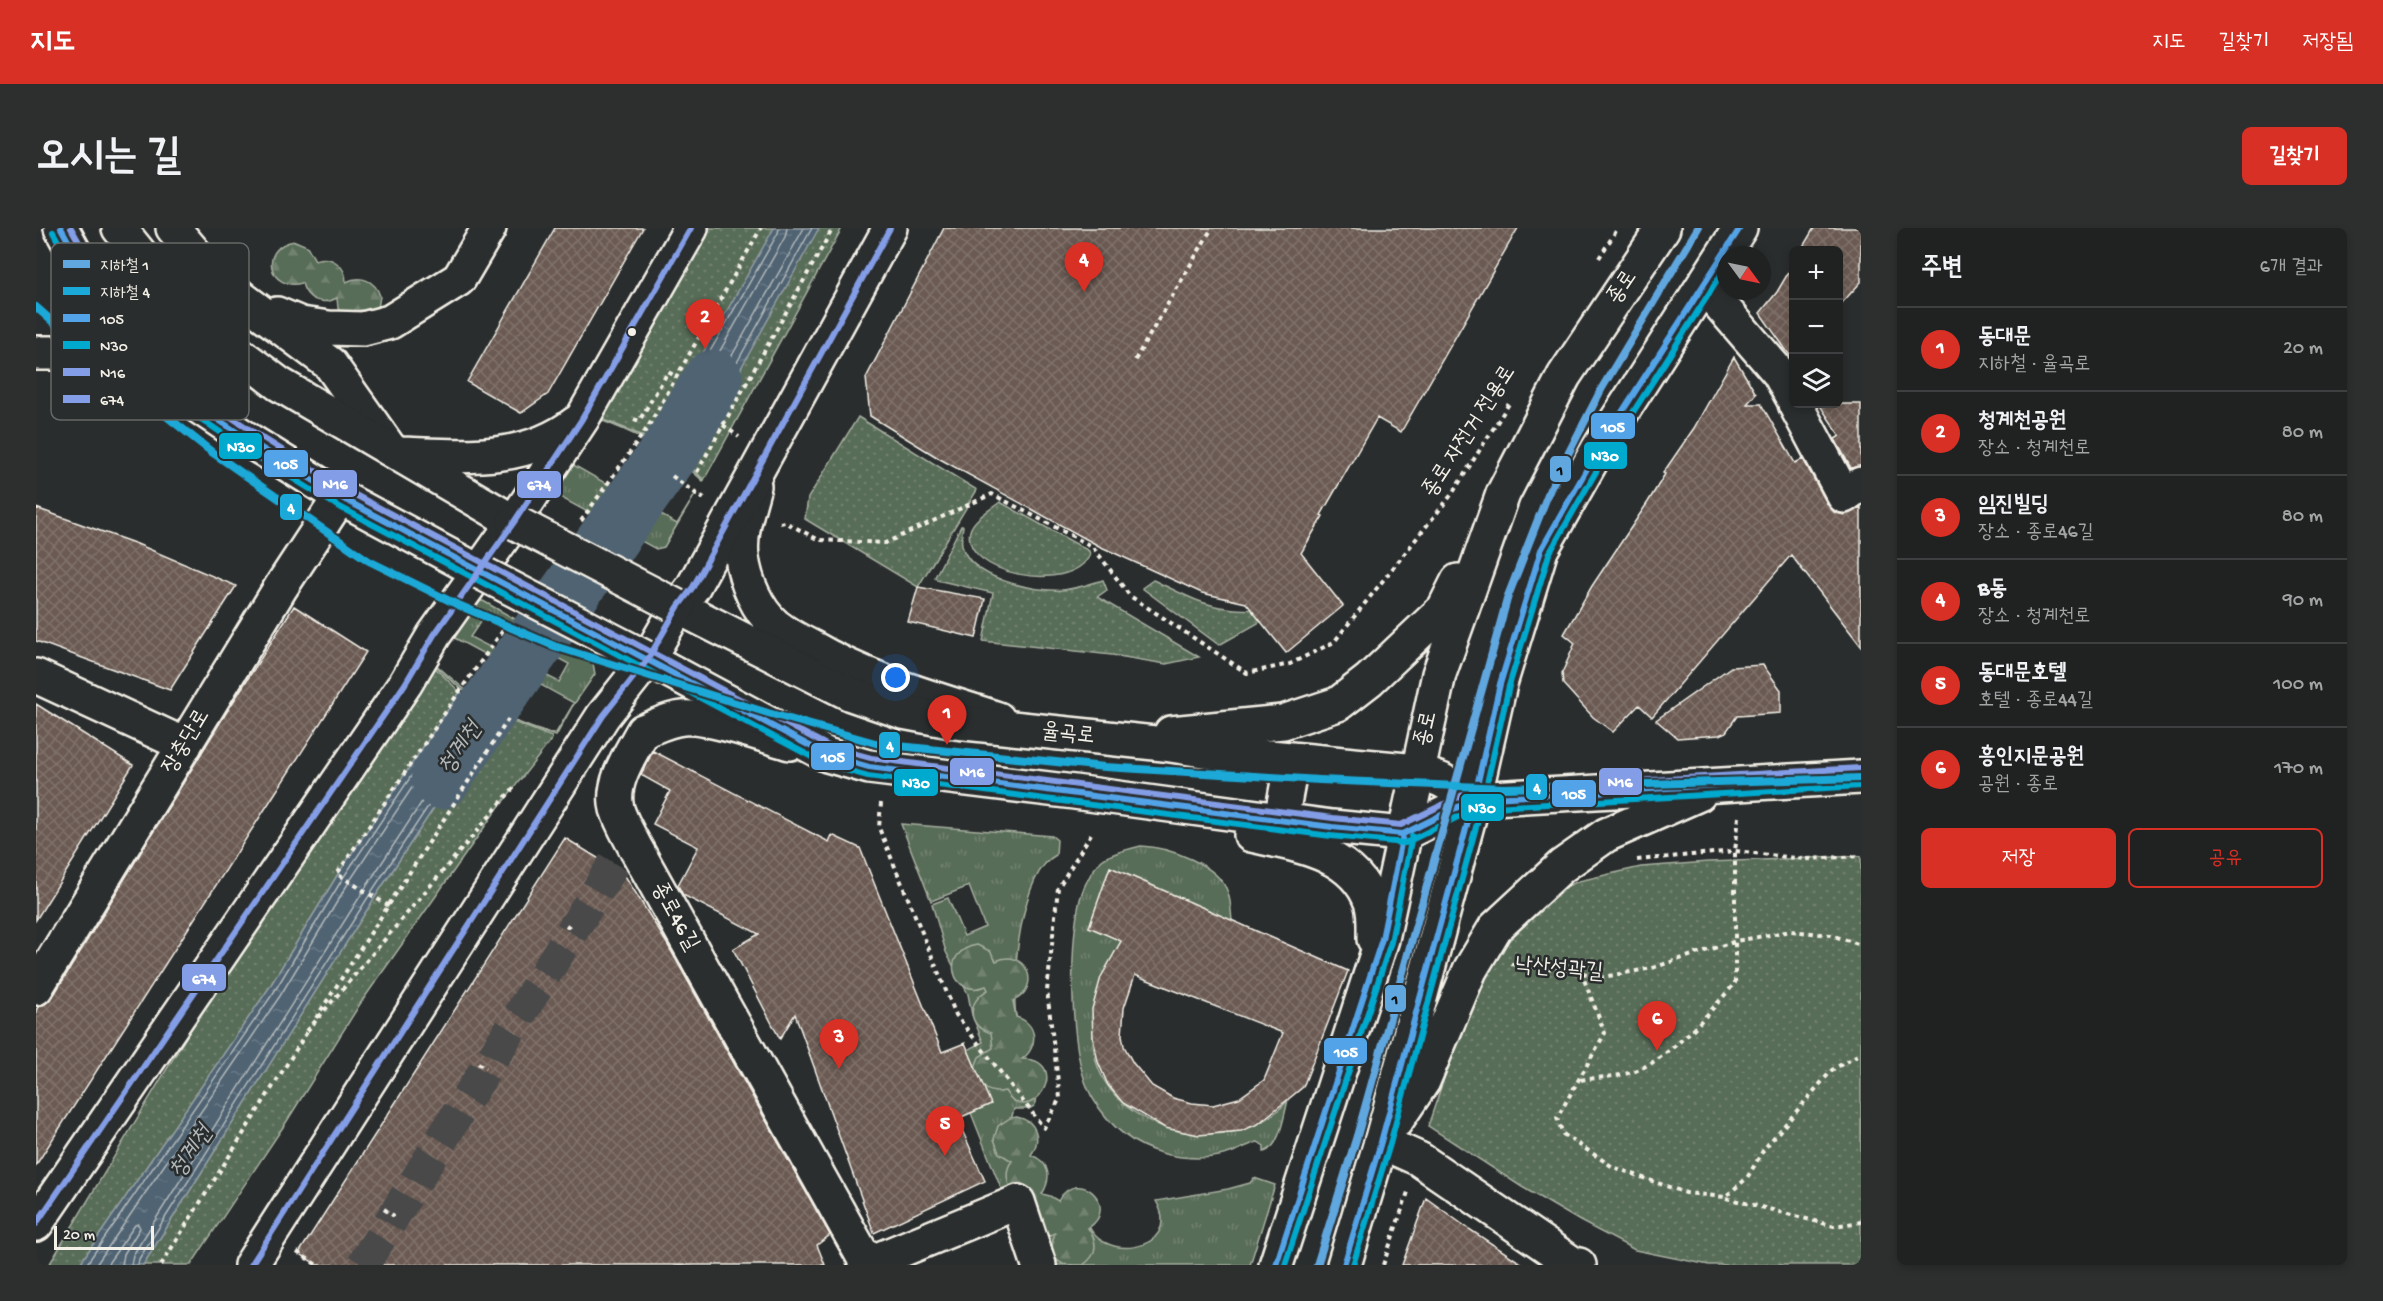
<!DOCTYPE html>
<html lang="ko">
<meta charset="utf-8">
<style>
:root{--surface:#202222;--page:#2d2f2f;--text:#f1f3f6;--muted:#a2a4a5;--line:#3d3f40;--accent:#d93025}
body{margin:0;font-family:"Gochi Hand","Poor Story",sans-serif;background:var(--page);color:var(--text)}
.controls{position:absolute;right:18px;top:18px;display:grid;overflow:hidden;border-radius:9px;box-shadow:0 3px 9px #0003}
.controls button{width:54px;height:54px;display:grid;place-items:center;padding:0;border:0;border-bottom:2px solid var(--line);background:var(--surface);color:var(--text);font:30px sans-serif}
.compass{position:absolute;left:1681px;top:18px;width:54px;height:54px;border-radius:50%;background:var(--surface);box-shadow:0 3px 9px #0003;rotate:123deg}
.scale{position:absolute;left:18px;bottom:15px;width:100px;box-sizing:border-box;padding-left:6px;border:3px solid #f4f1e8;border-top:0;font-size:16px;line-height:21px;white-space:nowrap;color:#f4f1e8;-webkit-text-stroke:4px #2a2d2e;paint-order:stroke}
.you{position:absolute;left:860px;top:450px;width:21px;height:21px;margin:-15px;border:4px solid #fff;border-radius:50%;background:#1a73e8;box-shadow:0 0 0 9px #1a73e833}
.badge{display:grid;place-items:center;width:39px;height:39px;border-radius:50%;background:var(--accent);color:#fff;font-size:20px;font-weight:700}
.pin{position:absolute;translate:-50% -50px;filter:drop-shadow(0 2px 3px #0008)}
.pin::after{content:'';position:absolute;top:32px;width:21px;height:18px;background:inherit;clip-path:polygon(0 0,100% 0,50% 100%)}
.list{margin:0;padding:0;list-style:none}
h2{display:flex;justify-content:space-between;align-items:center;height:78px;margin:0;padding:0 24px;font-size:26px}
h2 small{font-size:20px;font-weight:400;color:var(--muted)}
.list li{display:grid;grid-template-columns:39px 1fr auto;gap:18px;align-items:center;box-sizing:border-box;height:84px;padding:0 24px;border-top:2px solid var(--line)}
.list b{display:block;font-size:22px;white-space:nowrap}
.list p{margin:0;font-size:20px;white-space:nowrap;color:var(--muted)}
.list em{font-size:20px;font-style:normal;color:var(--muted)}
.actions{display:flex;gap:12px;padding:18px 24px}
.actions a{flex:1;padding:14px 0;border:2px solid var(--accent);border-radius:9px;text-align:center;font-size:21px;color:var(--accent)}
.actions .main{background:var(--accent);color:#fff}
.icon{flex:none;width:33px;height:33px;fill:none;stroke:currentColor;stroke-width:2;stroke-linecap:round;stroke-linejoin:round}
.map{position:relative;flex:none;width:1825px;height:1037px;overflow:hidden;border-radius:9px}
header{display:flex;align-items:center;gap:36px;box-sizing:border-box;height:84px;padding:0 30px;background:var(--accent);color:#fff}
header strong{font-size:28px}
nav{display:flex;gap:33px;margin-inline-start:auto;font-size:21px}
.intro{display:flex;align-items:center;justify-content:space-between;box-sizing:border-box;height:144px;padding:0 36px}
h1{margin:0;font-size:42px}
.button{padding:15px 27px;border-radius:9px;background:var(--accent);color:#fff;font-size:21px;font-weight:700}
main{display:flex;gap:36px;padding:0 36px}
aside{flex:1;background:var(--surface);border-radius:9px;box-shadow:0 3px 9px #0003}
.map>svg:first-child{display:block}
.grass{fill:url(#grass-tufts);stroke:#a6afa0;stroke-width:1.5;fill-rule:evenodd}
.forest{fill:url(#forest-firs);stroke:#a6afa0;stroke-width:1.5}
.park{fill:url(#park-dots);stroke:#a6afa0;stroke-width:1.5}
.water{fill:url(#water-ripples);stroke:#919ca2;stroke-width:1.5}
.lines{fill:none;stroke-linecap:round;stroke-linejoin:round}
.shore{stroke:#b2b8b9;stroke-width:1.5}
.river{stroke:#4f6373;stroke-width:60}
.building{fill:url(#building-cross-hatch);stroke:#f4f1e8;stroke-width:1.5;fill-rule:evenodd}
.minor-tunnel{stroke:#484a4a;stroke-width:33;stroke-dasharray:33 16;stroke-linecap:butt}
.minor-casing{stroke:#f4f1e8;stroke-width:38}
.major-casing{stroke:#f4f1e8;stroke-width:38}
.path{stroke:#f4f1e8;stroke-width:4;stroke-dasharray:4.5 4.5;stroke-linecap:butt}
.minor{stroke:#2a2d2e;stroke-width:33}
.major{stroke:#2a2d2e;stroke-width:33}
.major-bridge-casing{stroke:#f4f1e8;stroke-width:38;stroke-linecap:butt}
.major-bridge{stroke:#2a2d2e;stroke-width:33}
.bus-1-casing{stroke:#2a2d2e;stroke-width:10}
.bus-2-casing{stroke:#2a2d2e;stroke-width:10}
.bus-3-casing{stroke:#2a2d2e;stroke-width:10}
.bus-4-casing{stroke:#2a2d2e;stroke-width:10}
.bus-1{stroke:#53a3e8;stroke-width:6}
.bus-2{stroke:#00a9ce;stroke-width:6}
.bus-3{stroke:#839de6;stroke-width:6}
.bus-4{stroke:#839de6;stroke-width:6}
.metro-1-casing{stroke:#2a2d2e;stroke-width:12}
.metro-2-casing{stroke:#2a2d2e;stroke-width:12}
.metro-1{stroke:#60a7e0;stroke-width:8}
.metro-2{stroke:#1aa9d8;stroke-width:8}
.bus-dot{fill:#f4f1e8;stroke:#2a2d2e;stroke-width:2}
.labels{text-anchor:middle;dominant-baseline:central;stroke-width:5;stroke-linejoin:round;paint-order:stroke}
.street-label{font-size:22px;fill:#f4f1e8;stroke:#2a2d2e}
.water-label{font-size:24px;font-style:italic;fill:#b2b8b9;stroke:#2a2d2e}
.key{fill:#2a2d2e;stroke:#676866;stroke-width:1.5}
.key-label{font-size:16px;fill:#f4f1e8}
.line-badge{stroke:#2a2d2e;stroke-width:2}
.badge-label{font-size:16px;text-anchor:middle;font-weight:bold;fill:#fff}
.pale-badge-label{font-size:16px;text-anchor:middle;font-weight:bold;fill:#111}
</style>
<header>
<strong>지도</strong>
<nav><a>지도</a><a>길찾기</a><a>저장됨</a></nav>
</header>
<div class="intro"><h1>오시는 길</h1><a class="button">길찾기</a></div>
<main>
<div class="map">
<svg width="1825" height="1037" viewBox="0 0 1825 1037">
<defs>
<pattern id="grass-tufts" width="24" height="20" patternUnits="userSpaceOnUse" patternTransform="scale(1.5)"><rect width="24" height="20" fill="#596d58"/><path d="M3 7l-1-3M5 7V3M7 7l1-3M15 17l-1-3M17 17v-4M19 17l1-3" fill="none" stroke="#718270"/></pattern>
<pattern id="forest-firs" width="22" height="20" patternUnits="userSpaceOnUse" patternTransform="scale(1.5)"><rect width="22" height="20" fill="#596d58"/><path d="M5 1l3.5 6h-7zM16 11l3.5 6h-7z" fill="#718270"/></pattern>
<pattern id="park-dots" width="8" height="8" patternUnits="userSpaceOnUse" patternTransform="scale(1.5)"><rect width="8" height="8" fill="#596d58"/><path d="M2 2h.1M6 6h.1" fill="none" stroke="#718270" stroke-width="1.8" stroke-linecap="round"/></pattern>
<pattern id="water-ripples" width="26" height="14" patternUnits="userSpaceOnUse" patternTransform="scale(1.5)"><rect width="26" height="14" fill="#4f6373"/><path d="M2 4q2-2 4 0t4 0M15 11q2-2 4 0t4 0" fill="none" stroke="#697a87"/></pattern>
<pattern id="building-cross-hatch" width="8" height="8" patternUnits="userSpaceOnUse" patternTransform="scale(1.5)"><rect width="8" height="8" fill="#6a5a52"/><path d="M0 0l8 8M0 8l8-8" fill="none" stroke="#80726b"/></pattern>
</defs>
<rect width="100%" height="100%" fill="#2a2d2e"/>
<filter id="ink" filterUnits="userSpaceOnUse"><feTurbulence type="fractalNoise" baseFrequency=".0167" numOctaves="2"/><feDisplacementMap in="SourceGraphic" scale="12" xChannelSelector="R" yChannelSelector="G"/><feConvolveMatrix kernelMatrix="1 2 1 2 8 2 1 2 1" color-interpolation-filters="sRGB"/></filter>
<g filter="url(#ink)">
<path class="grass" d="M556,188C597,202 638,219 668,252L667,253C635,222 598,204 556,189L532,234L641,296L660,265L628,319L620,321L522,268L518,258Z
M447,373L557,435L559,446L536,479L520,508C471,494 430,471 395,433L434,374ZM447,390L533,436L523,454L434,409ZM415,408L538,475L520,505C512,506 502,502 494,499C455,485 427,461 397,434Z
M865,596L1016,608L1021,612L1020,627C984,645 975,752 980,788C983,805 985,822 990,839C992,849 999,859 1000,869C1001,874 1000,875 998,878L993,881H978L974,895L1006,977L1051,990C1058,1037 1150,1025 1120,973L1192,961L1214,955L1218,950L1239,957L1214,1037H1003L972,978L935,885L954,876L932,822L947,814L936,787L932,766L910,724L896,676L912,670L928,708L949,699L933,658L895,673Z
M1105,618C1131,619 1183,636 1192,665C1195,673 1195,684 1196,693L1074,639L1053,699L1086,713C1079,737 1072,760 1065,784C1062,791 1057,802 1057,810C1057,902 1197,939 1252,872C1248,887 1244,920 1228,924V918L1222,914C1213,916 1205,921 1197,924C1177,932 1150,931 1129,926C1096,918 1073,898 1056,869C1033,829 1033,721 1043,676C1046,661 1055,642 1066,632C1075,625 1093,621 1105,618Z"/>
<path class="forest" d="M259,13L271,18L279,32C295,27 310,37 310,54C325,47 339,52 344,68L342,80L305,85L302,80L301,70C286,78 270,72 266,55C232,64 222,18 259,13Z
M941,717L954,723L960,733C989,719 1008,759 977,773L980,789C1002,795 1003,819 986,831C1039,831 994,905 969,863C951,867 944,858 938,842L943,829L957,820L955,805C930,798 931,773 952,762L950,758C916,772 902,723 941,717Z
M981,889C1001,893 1006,911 995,927C1014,934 1016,950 1006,966L1014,968L1022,973C1043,936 1085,980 1052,1000C1062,1014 1062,1027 1047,1037C1042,1037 1032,1037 1027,1036C1014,1031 1015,1015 1019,1005L1007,1010C994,990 958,955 976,933L963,925L958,911L962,898L974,890Z"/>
<path class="park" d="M672,0H806L668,252C638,219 597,202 556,188Z
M822,189L941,262L882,359L769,291L772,270Z
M964,274L1053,323L1054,327C1033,368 924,345 934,303C937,291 955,281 964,274Z
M925,298H927C926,304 925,311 926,317C933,350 997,364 1026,362C1039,361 1054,356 1067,352L1071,362L1061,369L1163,429L1130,436L1076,427L947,413L957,365L901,352L899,349Z
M1117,352C1141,363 1164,377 1191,380C1209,383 1229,381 1247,381L1183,417L1106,360Z
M395,436L424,464L302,646L233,760L43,1037H13L215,701Z
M459,487L516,509V511L459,584L324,776L251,893L155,1037H107L341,666Z
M1825,628V1037H1673L1599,1022L1544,993L1486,959L1392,898L1423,806L1461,717L1527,660L1543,653L1605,639L1672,634Z"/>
<path class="water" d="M738,0H783L671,201L648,232L616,211L627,195Z
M424,464L459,487L341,666L107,1037H43L233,760L302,646Z"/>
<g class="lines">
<path class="shore" d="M743,0L742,5L626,207L627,211L645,222H648L666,197L776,0
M751,0L749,9L637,205V208L643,212L647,211L659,193L768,0
M50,1037L238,764L307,650L424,475L428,474L449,487L450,491L336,663L103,1031L102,1037
M60,1037L244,768L313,654L426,485L430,484L439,489V493L330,659L97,1027L95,1037
M71,1037L99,997L102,996L104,1000L88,1026L86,1037"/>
<path class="river" d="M405,551L450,483L636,221L677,152"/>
</g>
<path class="building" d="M519,0H607L512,166L485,185L431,154Z
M908,0H1482L1365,204L1341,190L1285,287L1287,288L1265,325L1307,378L1250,425L1210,375L1166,365L1063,318L904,231L834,188L830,150Z
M1778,0H1825V54L1803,78V22H1765Z
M1758,35V126L1755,129L1724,85L1741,64Z
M1698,129L1720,166L1711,176H1725L1759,235L1767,231L1792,277L1798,284L1808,287L1825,279V418L1755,327L1616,489L1603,477L1577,504L1557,489L1527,456L1526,445L1539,415L1528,406L1556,358L1612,274L1629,246L1627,245L1658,200Z
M1783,176H1825V238L1815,240L1799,211L1804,208Z
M0,280L101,316L200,358L134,462L0,413Z
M882,359L949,371L940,410L872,394Z
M258,378L330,424L0,937V782L3,778L9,776L16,770L185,493Z
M1727,437L1745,462V485L1701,488L1690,504L1683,507L1641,510L1620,492L1695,439Z
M0,476L97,537L0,692Z
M617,523L793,614L796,607L824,620L906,824L929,815L955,876L921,891L949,953L838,1005L759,786L744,811L697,721L723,706L647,667L642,657L662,619L617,596L634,563L605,547Z
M529,610L588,646L630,714L794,1007L781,1017L789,1037H281L263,1025Z
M1074,639L1312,743L1267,859L1222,896L1205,903L1163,907L1129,900L1087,875L1072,857L1062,834L1057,809L1056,781L1065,749L1085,713L1053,699ZM1099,747L1247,805L1228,852L1203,870L1177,877L1156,875L1137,870L1116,858L1097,835L1088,818L1086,807L1088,780Z
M1390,970L1433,1001L1488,1037H1366Z"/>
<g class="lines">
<path class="minor-tunnel" d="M327,1037L583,628L599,619"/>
<g class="minor-casing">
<path id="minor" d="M137,0L173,42L207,71L294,136L354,221
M1668,58L1743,145L1758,172
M241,86L265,96L293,100L327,101L354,94L423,51L453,0
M1759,176L1808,268L1825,256
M718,258C712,281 703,305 706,329C709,353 721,382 740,398C750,406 763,413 775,419C833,453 898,470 962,491
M0,448L149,517
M754,515C727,507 673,488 647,490C633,491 620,498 607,503C595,525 574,555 581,581C585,594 593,607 599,619L832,1037
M0,760L245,359L304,269
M1345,914L1383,931L1537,1036L1543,1037
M829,1037L982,974L1003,1037"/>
</g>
<g class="major-casing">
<path id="major" d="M25,0L58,60L135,160L214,213L304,269L442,343
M83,0L134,63L173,103L243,156L478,294
M0,125H26L70,133L133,159
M365,226C426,228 489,235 540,195
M642,379L815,466L867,484L920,494L1128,516L1180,524L1381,543L1405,552L1438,571
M612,431L791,527L833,539L1038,564L1296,599L1367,606L1438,571L1825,549
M1135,505L1247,494L1302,476L1333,452L1408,381L1422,353
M1245,592L1256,532
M1215,607C1260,617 1317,624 1335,674C1339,685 1338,700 1338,711
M1360,893L1387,853L1434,742L1459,700L1526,638L1570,607L1663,566
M0,996L369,456L398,407L478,294L546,191L655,0
M215,1037L567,488L612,431L642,379L657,359L854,0
M1240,1037L1346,711L1403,446L1467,266L1528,148L1627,0
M1308,1037L1345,914L1438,571L1464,456L1505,322L1561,223L1704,0"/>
</g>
<path class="path" d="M1563,30L1582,0
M1099,132L1176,0
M598,191L603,193L632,144L641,149
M687,197L703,209
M661,244L797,0
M636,248L666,270L668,267
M545,293L612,199L725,0
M744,295L749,294L783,312L849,315L956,266L1057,319L1094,368L1211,445L1254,436L1298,414L1416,266L1474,174
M845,575L843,600L920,787L1008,900L1024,870L1011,763L1022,660L1055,606
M1601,632L1699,623L1769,631L1825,628
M353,678L301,646L423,464L473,394
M530,697L537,702
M1475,736L1545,744L1562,750L1616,740L1700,713L1755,703L1795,707L1825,717
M1545,744L1569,805L1521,890L1527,906L1577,939L1650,965L1689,969L1711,950L1728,921L1796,842L1825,825
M280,790L473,490
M271,803L480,557
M442,835L450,840
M1545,852C1562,849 1583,849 1599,843C1636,829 1674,784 1699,755V623L1703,589
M1690,970L1798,998L1825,994
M348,981L358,988
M261,1024L281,1037
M125,1037L271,804
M1347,1037L1372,964"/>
<use href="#minor" class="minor"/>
<use href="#major" class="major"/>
<g class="major-bridge-casing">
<path id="major-bridge" d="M478,294L642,379
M442,343L612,431"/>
</g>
<use href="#major-bridge" class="major-bridge"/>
<g class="bus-1-casing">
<path id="bus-1" d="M25,0L58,60L135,160L214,213L304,269L791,527L833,539L1296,599L1367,606L1438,571L1825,549
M1240,1037L1346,711L1367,606
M1308,1037L1345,914L1438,571L1464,456L1505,322L1561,223L1704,0"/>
</g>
<g class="bus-2-casing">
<path id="bus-2" d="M17,4L50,65L130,167L209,221L300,277L789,536L832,548L1295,608L1369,615L1440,580L1825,558
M1249,1037L1355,714L1376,608
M1317,1037L1354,916L1447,573L1473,458L1513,326L1569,228L1690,39"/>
</g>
<g class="bus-3-casing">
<path id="bus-3" d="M35,0L66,55L141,153L219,205L308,261L794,519L835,530L1297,590L1365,597L1437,562L1824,540"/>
</g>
<g class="bus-4-casing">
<path id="bus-4" d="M0,996L369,456L398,407L478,294L546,191L655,0
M215,1037L567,488L612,431L642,379L657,359L854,0"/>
</g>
<use href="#bus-1" class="bus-1"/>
<use href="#bus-2" class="bus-2"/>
<use href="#bus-3" class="bus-3"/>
<use href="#bus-4" class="bus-4"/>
<g class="metro-1-casing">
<path id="metro-1" d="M1281,1037L1321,908L1472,368L1514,261L1566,160L1662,0"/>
</g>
<g class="metro-2-casing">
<path id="metro-2" d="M0,79L61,133L177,225L333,333L420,376L518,418L732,485L843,516L1069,539L1284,552L1468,560L1825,550"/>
</g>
<use href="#metro-1" class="metro-1"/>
<use href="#metro-2" class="metro-2"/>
</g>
</g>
<circle class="bus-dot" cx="596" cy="104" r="5"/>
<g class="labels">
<g class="street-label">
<text transform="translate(1587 60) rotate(-56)">종로</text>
<text transform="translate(1434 204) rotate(-57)">종로 자전거 전용로</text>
<text transform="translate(1391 501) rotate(-77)">종로</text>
<text transform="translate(1032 507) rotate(6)">율곡로</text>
<text transform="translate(151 514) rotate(-59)">장충단로</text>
<text transform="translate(638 689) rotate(61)">종로46길</text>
<text transform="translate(1523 742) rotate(5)">낙산성곽길</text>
</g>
<g class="water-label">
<text transform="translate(425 521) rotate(-56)">청계천</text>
<text transform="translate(156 925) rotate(-56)">청계천</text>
</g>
</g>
<rect x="15" y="15" width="198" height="177" rx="9" class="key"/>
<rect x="27" y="32" width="27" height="8" fill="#60a7e0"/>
<rect x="27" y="59" width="27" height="8" fill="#1aa9d8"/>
<rect x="27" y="86" width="27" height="8" fill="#53a3e8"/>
<rect x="27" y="113" width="27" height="8" fill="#00a9ce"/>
<rect x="27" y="140" width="27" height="8" fill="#839de6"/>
<rect x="27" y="167" width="27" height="8" fill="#839de6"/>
<g class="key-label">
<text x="64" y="42">지하철 1</text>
<text x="64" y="69">지하철 4</text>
<text x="64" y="96">105</text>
<text x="64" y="123">N30</text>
<text x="64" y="150">N16</text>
<text x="64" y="177">674</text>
</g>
<g class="line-badge">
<rect x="1554" y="184" width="46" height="28" rx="6" fill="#53a3e8"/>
<rect x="182" y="204" width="45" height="28" rx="6" fill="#00a9ce"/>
<rect x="1547" y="213" width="45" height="29" rx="6" fill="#00a9ce"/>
<rect x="227" y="221" width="46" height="29" rx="6" fill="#53a3e8"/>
<rect x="1513" y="227" width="23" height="28" rx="6" fill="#60a7e0"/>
<rect x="276" y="241" width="46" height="29" rx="6" fill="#839de6"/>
<rect x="480" y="242" width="46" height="29" rx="6" fill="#839de6"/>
<rect x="243" y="265" width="24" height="28" rx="6" fill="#1aa9d8"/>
<rect x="842" y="503" width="23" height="28" rx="6" fill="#1aa9d8"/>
<rect x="774" y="514" width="45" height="29" rx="6" fill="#53a3e8"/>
<rect x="913" y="529" width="46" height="29" rx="6" fill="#839de6"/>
<rect x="1562" y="539" width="45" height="29" rx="6" fill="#839de6"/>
<rect x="857" y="540" width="46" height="29" rx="6" fill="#00a9ce"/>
<rect x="1489" y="545" width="23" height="28" rx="6" fill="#1aa9d8"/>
<rect x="1515" y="551" width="46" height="29" rx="6" fill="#53a3e8"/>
<rect x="1424" y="565" width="45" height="29" rx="6" fill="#00a9ce"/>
<rect x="145" y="735" width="46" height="29" rx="6" fill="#839de6"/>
<rect x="1348" y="756" width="23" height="29" rx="6" fill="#60a7e0"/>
<rect x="1287" y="809" width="45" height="28" rx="6" fill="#53a3e8"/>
</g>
<g class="badge-label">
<text x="1577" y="204">105</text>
<text x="205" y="224">N30</text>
<text x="1569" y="233">N30</text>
<text x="250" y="241">105</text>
<text x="299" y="261">N16</text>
<text x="503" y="262">674</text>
<text x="255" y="285">4</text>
<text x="854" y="523">4</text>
<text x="797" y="534">105</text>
<text x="936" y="549">N16</text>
<text x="1584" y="559">N16</text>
<text x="880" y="560">N30</text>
<text x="1501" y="565">4</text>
<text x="1538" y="571">105</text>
<text x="1446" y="585">N30</text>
<text x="168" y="756">674</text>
<text x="1310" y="829">105</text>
</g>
<g class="pale-badge-label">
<text x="1524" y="247">1</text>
<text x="1359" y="776">1</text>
</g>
</svg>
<div class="controls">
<button>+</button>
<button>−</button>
<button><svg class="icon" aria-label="layers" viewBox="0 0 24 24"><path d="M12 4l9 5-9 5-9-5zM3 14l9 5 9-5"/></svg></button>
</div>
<svg class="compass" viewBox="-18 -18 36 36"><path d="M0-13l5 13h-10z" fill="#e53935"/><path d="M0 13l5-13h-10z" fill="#a2a4a5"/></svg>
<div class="scale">20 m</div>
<div class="you"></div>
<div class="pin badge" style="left:911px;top:517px">1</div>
<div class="pin badge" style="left:669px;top:121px">2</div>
<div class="pin badge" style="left:803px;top:841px">3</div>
<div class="pin badge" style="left:1048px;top:64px">4</div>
<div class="pin badge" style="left:909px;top:928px">5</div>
<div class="pin badge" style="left:1621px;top:823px">6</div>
</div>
<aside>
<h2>주변<small>6개 결과</small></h2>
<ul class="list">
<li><span class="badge">1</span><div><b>동대문</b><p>지하철 · 율곡로</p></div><em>20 m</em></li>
<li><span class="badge">2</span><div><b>청계천공원</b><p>장소 · 청계천로</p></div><em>80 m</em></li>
<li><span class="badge">3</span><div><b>임진빌딩</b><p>장소 · 종로46길</p></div><em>80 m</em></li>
<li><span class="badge">4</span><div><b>B동</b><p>장소 · 청계천로</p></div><em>90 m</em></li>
<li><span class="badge">5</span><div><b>동대문호텔</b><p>호텔 · 종로44길</p></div><em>100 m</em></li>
<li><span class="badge">6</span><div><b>흥인지문공원</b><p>공원 · 종로</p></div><em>170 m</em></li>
</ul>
<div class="actions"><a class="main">저장</a><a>공유</a></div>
</aside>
</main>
